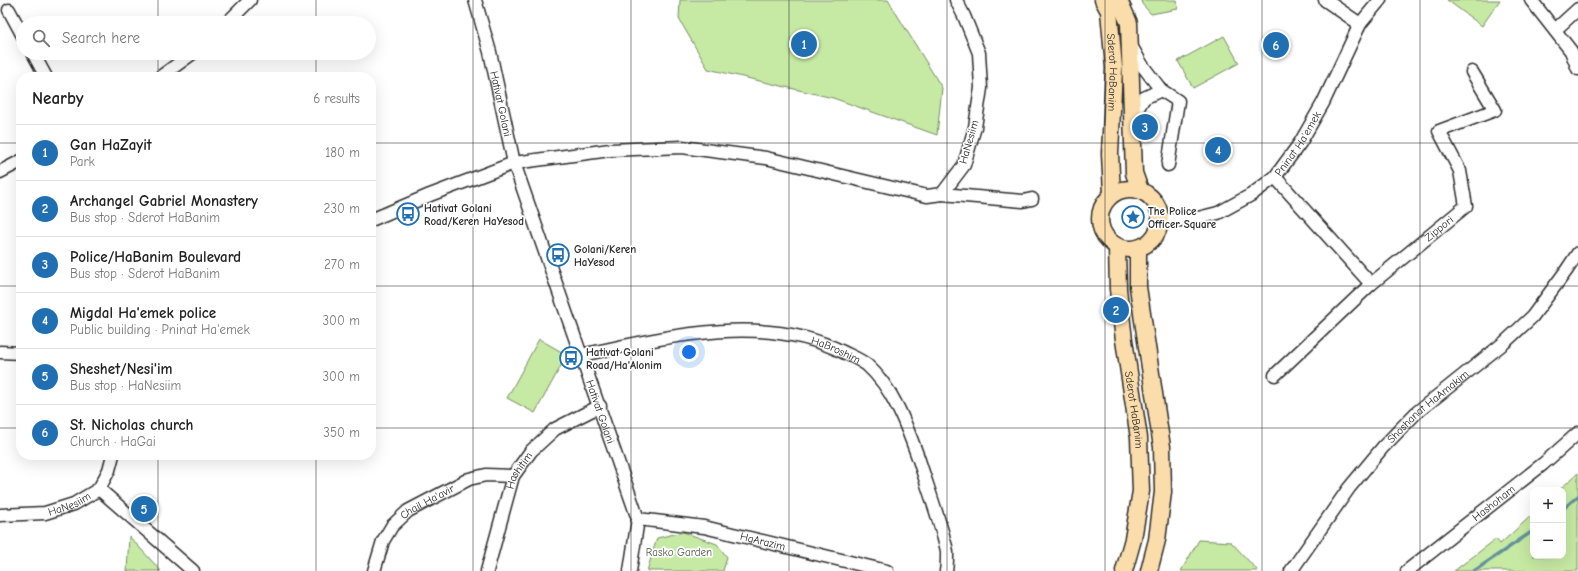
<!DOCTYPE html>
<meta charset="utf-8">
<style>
:root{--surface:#fff;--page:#f2f2f2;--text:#222;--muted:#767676;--line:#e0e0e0;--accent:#1f6fb2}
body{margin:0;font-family:"Comic Neue",sans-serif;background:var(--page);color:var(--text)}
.controls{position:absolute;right:12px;bottom:12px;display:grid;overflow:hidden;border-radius:8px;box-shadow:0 4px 16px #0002}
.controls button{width:36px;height:36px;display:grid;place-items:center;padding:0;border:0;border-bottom:1px solid var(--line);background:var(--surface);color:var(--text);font:20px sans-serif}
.you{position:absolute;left:689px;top:352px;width:14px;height:14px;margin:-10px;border:3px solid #fff;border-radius:50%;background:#1a73e8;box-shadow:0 0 0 6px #1a73e833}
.badge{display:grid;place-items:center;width:26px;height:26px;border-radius:50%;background:var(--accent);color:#fff;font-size:13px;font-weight:700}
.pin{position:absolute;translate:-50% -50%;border:2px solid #fff;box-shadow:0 1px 4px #0006}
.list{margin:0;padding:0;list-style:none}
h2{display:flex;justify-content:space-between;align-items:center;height:52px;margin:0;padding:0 16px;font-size:17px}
h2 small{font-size:13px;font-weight:400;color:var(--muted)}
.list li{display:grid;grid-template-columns:26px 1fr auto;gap:12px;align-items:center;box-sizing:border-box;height:56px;padding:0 16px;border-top:1px solid var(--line)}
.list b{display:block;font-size:15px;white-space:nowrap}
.list p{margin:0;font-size:13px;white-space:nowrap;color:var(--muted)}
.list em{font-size:13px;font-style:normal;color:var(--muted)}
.icon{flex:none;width:22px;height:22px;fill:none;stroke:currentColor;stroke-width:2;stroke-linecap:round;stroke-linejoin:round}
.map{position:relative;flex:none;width:1578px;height:571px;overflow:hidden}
.search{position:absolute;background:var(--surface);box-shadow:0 4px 16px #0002;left:16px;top:16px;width:360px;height:44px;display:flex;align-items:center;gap:10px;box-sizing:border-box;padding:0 14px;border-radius:22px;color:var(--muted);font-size:15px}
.panel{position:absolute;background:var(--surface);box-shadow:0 4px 16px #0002;left:16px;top:72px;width:360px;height:388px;border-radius:16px}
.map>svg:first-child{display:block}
.green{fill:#c6e9a3;stroke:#788a67}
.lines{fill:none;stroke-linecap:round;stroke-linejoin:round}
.stream{stroke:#639399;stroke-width:3.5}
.minor-casing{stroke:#2b2b2b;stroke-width:15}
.major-casing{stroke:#2b2b2b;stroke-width:19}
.minor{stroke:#fff;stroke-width:12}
.major{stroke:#fbddab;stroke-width:16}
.grid{fill:none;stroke:#2b2b2b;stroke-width:1;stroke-opacity:0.55}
.labels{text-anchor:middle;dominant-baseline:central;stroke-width:3.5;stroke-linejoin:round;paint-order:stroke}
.street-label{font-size:11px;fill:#2b2b2b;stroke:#fff}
.poi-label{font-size:11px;font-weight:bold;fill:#2b2b2b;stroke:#fff;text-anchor:start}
.park-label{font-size:11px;fill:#525a49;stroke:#fff}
</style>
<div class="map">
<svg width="1578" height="571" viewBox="0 0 1578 571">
<rect width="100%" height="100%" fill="#fff"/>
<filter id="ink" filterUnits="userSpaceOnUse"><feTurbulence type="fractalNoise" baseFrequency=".025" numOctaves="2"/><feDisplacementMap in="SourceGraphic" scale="8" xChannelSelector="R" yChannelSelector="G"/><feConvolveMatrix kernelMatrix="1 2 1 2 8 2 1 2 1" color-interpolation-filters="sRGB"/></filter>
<g filter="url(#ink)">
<path class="green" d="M680,0H888L942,88L937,135L833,98L708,69L679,19Z
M1141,0H1177L1178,9L1151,14L1142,4Z
M1447,0H1500L1482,26Z
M1224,36L1239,63L1193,88L1178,61Z
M539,339L567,355L535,413L507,398Z
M1578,473V571H1454L1496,539L1500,544L1533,514V556H1563V490H1559Z
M683,532L717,544L727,557L723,571H647L657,538Z
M129,536L161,571H127Z
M1199,540L1231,542L1258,571H1181Z"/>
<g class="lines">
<path class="stream" d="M1563,509L1578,496
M1474,571L1533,531"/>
<g class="minor-casing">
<g id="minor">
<path id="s1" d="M475,0L490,52L514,163L638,519L630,571"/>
<path d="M956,0L964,16L979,53L981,88L975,127L964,165L942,194L1023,201L1032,199"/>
<path d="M1325,0L1360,24"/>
<path d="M1531,0L1571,51L1578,69"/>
<path d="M9,10L23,36"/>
<path d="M227,23L250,0"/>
<path d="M1555,30L1578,9"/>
<path d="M1130,44L1142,65L1161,90"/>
<path d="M33,53L46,77"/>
<path d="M160,77L193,53"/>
<path d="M1132,118L1144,98L1161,90L1178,101L1168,165"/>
<path d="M0,172L21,161"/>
<path d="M1275,177L1371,284"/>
<path d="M371,220L430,195L514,163L610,150L682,147L766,158L927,196L942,194"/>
<path id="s2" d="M1160,220H1190L1218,213L1251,195L1275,177L1300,143L1323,103L1360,24L1380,0"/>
<path d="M0,352L21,353"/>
<path id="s3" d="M582,355C664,337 764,312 843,352C851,356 861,360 867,365C894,389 907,427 919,460C927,485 936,510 943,535C944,542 948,549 947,556C947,561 947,566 946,571"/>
<path id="s4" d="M1275,375L1371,284L1466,206L1460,171L1439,131L1495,110L1472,72"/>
<path d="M99,489L193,571"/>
<path id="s5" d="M0,515L45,513L74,504L99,489L109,470L113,455"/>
<path id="s6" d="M638,519L704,527L887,571"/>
<path id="s7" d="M374,571L383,541L392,526L408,511L469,479L486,475L513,476"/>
<path id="s8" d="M487,571L513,476L531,451L555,429L600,406"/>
<path id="s9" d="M1291,571L1349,488L1383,447L1416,413L1505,342L1532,317L1566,271L1578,253"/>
<path id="s10" d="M1407,571L1543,464L1578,433"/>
</g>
</g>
<g class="major-casing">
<g id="major">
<path id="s11" d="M1103,0L1109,11L1114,68L1110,154L1112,194"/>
<path d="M1119,0L1129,23L1134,173L1140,190"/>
<circle cx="1130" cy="219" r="30"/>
<path id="s12" d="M1117,247L1118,289L1124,340L1139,438L1141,491L1133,539L1124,571"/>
<path d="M1138,248V287L1162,447L1163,492L1157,540L1149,571"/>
</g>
</g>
<use href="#minor" class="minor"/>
<use href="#major" class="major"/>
</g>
</g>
<path class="grid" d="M158,0V23M316,0V23M473,0V571M631,0V571M789,0V571M947,0V571M1105,0V571M1262,0V571M1420,0V571M158,53V77M316,53V77M0,143H21M371,143H1578M0,286H21M371,286H1578M0,428H21M371,428H1578M158,455V571M316,455V571"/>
<defs>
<g id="bus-ring" transform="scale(1.15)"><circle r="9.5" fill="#fff" stroke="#1f6fb2" stroke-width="1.5"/><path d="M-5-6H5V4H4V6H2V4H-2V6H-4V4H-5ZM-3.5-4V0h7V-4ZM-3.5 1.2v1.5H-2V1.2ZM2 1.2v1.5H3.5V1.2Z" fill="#1f6fb2"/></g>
<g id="sight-ring" transform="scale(1.15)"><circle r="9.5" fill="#fff" stroke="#1f6fb2" stroke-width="1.5"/><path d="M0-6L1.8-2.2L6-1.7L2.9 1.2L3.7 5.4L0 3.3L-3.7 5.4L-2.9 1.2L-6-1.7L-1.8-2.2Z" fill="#1f6fb2"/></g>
</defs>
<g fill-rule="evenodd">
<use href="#bus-ring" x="408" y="214"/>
<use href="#sight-ring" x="1133" y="217"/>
<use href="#bus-ring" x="558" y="255"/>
<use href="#bus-ring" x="571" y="358"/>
</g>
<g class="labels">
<g class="street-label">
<text stroke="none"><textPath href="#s11" startOffset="74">Sderot HaBanim</textPath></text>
<text stroke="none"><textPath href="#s1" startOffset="107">Hativat Golani</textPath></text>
<text transform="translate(969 142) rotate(-74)">HaNesiim</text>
<text stroke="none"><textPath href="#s2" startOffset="167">Pninat Ha'emek</textPath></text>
<text stroke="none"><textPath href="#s4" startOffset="220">Zippori</textPath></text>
<text stroke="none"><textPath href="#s3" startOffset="259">HaBroshim</textPath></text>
<text stroke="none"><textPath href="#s9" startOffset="215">Shoshanat HaAmakim</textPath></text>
<text stroke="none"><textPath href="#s12" startOffset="164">Sderot HaBanim</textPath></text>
<text stroke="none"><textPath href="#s1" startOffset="431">Hativat Golani</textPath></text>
<text stroke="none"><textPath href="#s8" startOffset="106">Hashitim</textPath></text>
<text stroke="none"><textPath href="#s5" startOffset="71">HaNesiim</textPath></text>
<text stroke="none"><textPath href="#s7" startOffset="92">Chail Ha'avir</textPath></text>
<text stroke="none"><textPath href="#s10" startOffset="110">Hashoham</textPath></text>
<text stroke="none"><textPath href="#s6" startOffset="127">HaArazim</textPath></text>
</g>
<g class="poi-label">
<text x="424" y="208">Hativat Golani<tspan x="424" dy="13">Road/Keren HaYesod</tspan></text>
<text x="1148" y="211">The Police<tspan x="1148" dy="13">Officer Square</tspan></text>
<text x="574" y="249">Golani/Keren<tspan x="574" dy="13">HaYesod</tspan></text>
<text x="586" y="352">Hativat Golani<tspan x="586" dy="13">Road/Ha'Alonim</tspan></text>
</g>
<g class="park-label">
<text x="679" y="552">Rasko Garden</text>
</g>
</g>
</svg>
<div class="controls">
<button>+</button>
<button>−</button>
</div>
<div class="you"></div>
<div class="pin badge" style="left:804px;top:44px">1</div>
<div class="pin badge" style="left:1116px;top:310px">2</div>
<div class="pin badge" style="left:1145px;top:127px">3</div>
<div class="pin badge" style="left:1218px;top:150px">4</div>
<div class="pin badge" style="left:144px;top:509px">5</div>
<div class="pin badge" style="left:1276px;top:45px">6</div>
<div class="search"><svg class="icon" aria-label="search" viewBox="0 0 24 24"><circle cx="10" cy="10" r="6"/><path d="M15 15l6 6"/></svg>Search here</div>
<section class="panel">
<h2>Nearby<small>6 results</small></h2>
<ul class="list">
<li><span class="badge">1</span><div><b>Gan HaZayit</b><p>Park</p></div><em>180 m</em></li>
<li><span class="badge">2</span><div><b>Archangel Gabriel Monastery</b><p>Bus stop · Sderot HaBanim</p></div><em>230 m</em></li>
<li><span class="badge">3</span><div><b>Police/HaBanim Boulevard</b><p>Bus stop · Sderot HaBanim</p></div><em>270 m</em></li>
<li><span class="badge">4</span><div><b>Migdal Ha'emek police</b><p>Public building · Pninat Ha'emek</p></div><em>300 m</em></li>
<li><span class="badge">5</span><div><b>Sheshet/Nesi'im</b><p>Bus stop · HaNesiim</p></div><em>300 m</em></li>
<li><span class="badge">6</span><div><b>St. Nicholas church</b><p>Church · HaGai</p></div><em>350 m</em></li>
</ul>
</section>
</div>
